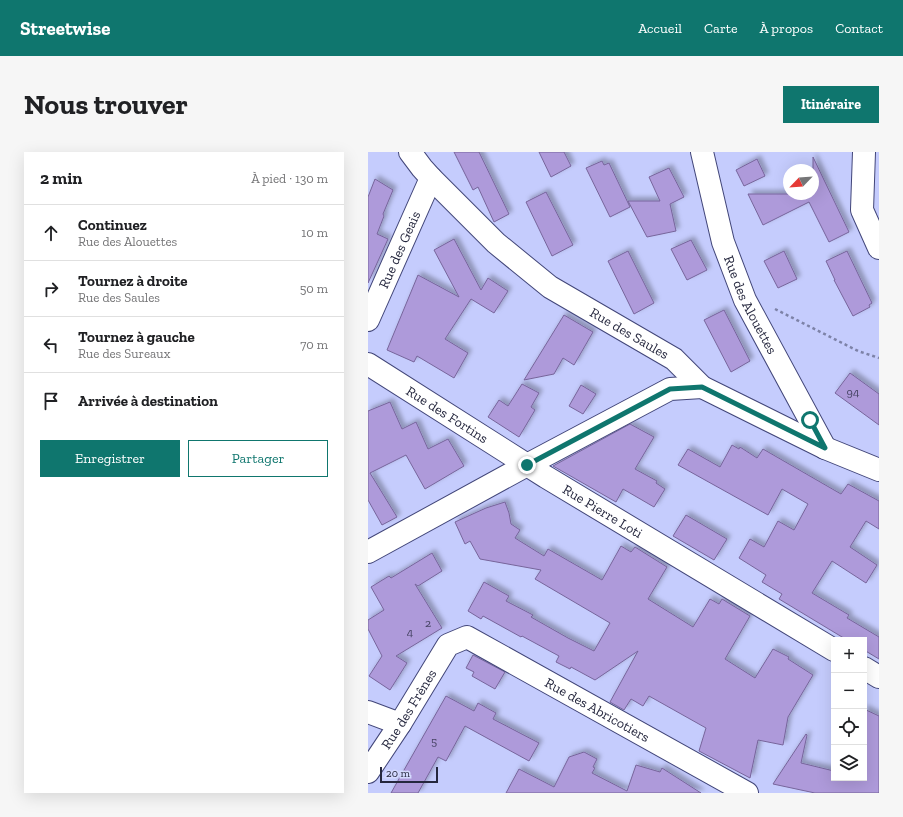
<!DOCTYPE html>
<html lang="fr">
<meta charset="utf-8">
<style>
:root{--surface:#fff;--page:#f6f6f6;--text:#202124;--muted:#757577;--line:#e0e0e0;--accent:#0f766e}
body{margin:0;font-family:"Zilla Slab",serif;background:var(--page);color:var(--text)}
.controls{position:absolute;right:12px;bottom:12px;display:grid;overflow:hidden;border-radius:0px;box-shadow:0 4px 16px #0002}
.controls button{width:36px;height:36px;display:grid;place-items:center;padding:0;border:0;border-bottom:1px solid var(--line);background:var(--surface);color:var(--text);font:20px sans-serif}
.compass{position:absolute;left:415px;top:12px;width:36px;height:36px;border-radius:50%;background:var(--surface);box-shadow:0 4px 16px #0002;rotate:245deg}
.scale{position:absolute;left:12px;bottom:10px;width:58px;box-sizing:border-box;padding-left:4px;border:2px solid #25273e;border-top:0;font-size:11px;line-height:14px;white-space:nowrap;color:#25273e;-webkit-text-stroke:3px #d5daff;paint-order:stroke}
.stop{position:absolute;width:12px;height:12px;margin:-9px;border:3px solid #0f766e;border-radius:50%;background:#fff}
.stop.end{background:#0f766e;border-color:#fff;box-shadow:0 1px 4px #0008}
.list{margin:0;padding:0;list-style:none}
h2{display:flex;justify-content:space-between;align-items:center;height:52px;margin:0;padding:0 16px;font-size:17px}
h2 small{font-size:13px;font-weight:400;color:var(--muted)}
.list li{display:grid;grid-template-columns:26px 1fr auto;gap:12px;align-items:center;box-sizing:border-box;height:56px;padding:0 16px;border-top:1px solid var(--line)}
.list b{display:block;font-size:15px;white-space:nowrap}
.list p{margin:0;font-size:13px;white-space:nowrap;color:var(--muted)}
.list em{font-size:13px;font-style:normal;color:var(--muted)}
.actions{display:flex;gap:8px;padding:12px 16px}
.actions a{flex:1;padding:9px 0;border:1px solid var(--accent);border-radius:0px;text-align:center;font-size:14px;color:var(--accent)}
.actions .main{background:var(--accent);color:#fff}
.icon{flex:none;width:22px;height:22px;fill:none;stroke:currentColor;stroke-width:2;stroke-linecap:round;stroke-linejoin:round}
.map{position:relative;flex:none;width:511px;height:641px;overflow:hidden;border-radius:0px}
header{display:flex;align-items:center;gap:24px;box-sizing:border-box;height:56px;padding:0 20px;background:var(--accent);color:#fff}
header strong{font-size:19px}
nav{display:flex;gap:22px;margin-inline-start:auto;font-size:14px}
.intro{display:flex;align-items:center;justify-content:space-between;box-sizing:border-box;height:96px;padding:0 24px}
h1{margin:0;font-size:28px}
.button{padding:10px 18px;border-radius:0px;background:var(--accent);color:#fff;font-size:14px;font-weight:700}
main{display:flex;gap:24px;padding:0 24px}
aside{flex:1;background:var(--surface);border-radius:0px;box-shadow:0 4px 16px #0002}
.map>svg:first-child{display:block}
.building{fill:#ae9ada;stroke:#77659b;filter:url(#shadow)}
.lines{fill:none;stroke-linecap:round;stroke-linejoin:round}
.minor-casing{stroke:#424679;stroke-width:24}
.path{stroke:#7d82a7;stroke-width:2.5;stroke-dasharray:3 3;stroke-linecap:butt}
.minor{stroke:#fff;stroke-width:22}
.route{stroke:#0f766e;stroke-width:5}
.labels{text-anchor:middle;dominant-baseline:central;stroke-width:4;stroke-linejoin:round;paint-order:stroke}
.number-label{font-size:12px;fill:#474465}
.street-label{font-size:14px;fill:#25273e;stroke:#d5daff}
</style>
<header>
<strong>Streetwise</strong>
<nav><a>Accueil</a><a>Carte</a><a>À propos</a><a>Contact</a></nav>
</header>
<div class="intro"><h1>Nous trouver</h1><a class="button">Itinéraire</a></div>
<main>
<aside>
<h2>2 min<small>À pied · 130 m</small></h2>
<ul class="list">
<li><svg class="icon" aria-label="ahead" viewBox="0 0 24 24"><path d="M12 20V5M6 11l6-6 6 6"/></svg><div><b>Continuez</b><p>Rue des Alouettes</p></div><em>10 m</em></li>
<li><svg class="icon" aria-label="right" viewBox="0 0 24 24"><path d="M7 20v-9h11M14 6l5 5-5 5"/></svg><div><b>Tournez à droite</b><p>Rue des Saules</p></div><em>50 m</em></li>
<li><svg class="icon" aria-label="left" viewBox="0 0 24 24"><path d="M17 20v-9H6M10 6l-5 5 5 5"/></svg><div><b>Tournez à gauche</b><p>Rue des Sureaux</p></div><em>70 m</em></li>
<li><svg class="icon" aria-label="arrive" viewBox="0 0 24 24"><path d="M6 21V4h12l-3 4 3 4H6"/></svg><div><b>Arrivée à destination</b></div></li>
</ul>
<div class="actions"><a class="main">Enregistrer</a><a>Partager</a></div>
</aside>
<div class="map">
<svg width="511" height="641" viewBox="0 0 511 641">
<defs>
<filter id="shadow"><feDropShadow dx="3.5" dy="-3.5" stdDeviation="2" flood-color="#0004"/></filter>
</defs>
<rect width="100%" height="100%" fill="#c5ccfd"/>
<path class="building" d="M86,0H111L141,62L126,70L110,35L105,38Z
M171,0H196L203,14L183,25Z
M445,5L481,80L461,90L441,50L395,73L380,42H445Z
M389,7L397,24L376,34L368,18Z
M234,9L236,13L241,11L262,55L242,65L218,16Z
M301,16L316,45L302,52L308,79L279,85L260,49H292L281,25Z
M7,27L25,38L15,62L16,64L9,82L20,87L0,131V45Z
M178,40L205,93L184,104L158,50Z
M86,87L113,138L120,126L140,139L126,161L103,147L77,187L100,201L86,226L49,204L46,210L19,198L50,123L91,145L66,98Z
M323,88L339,118L319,128L303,97Z
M260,99L286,151L266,162L240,109Z
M416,99L429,127L410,136L396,109Z
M479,99L504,151L501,153L502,155L485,164L466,128H467L458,109Z
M356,158L382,209L363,220L336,168Z
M196,163L225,180L206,213L195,206L186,222L156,228Z
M482,221L511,242V273L467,241Z
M154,232L171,241L163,255L167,258L151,285L120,265L131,248L140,254Z
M213,233L228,242L215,262L201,254Z
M22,250L34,277L48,270L60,297L80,287L96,314L57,337L38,303L2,321L29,365L14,373L0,348V259Z
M262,272L286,285L267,317L289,329L288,331L297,337L286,355L255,337L248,350L185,314Z
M364,293L371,297L372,295L389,306L395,297L473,342L480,332L511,349V377L498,369L482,395L509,413L498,431L464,409L444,441L481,463L479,466L511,485V507L496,498V488H479L411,447L414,442L394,430L398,423L371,406L382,387L396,395L410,369L426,378L440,352L414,337L400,363L310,313L320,297L352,315Z
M137,350L141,361L143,372L152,378L147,386L176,404L180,397L234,428L253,394L263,400L267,395L299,415L280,447L325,475L342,447L351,452L354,447L382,464L357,507L387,526L405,497L421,505L420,507L445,523L420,565L415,593L390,588L382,626L331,599L338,576L281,544L275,554L263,547L256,558L242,550L270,499L227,528L203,515L202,517L188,510L191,504L154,484L153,485L115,464L113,467L100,459L116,430L141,444L138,449L165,463L163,465L200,486L226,499L242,471L167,427L173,418L112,407L102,389L97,392L87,370L118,356Z
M318,363L359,387L346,408L305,384Z
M64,401L74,419L50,434L47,432L74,476L28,504L39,511L22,538L1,524L14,504L0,477V468L16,458L3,435L21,424L23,426Z
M105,503L137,520L127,537L104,524L106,520L98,516Z
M78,544L106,559L110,551L128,561L125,567L171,591L161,609L97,574L78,609L70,605L50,641H23Z
M496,557L511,564V641H447L405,632L438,582L439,583L433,611L466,619V626H496Z
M216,600L229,607L225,615L227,616L224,621L259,639L268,613L292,620L294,616L333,641H138L151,617L186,635L201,605Z"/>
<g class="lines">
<g class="minor-casing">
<g id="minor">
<path id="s1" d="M42,0L54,16L63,26L128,91L182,135L306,207L334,235L457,296L511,318"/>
<path id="s2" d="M334,0L355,90L377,148L457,296"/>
<path d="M496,0L494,58L511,96"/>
<path id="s3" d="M0,168L63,26"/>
<path id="s4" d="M0,212L178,325L466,498"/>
<path d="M0,400L159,313L302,237L334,235"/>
<path d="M496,516L511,525"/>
<path d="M0,560L32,572"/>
<path id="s5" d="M0,620L32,572L80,493L99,485L379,641"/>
</g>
</g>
<path class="path" d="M407,157L490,199L511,206"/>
<use href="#minor" class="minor"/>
</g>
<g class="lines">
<path class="route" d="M159,313L302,237L334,235L457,296L442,268"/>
</g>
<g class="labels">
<g class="number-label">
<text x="485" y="240">94</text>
<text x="60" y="471">2</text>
<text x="42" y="480">4</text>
<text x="66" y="589">5</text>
</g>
<g class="street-label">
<text stroke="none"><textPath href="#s3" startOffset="77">Rue des Geais</textPath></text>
<text stroke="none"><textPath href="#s2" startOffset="161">Rue des Alouettes</textPath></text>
<text stroke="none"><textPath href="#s1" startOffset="287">Rue des Saules</textPath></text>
<text stroke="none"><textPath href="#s4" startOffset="94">Rue des Fortins</textPath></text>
<text stroke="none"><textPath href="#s4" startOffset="277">Rue Pierre Loti</textPath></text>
<text stroke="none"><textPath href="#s5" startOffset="75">Rue des Frênes</textPath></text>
<text stroke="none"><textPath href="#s5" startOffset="320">Rue des Abricotiers</textPath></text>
</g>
</g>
</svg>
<div class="controls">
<button>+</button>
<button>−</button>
<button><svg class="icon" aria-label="locate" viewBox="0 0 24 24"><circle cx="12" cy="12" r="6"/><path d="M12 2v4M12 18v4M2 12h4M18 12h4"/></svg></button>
<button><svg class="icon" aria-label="layers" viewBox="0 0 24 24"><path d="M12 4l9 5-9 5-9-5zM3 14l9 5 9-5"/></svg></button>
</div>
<svg class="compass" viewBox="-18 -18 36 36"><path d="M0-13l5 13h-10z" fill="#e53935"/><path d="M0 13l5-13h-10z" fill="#757577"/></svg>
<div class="scale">20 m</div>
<div class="stop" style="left:442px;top:268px"></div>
<div class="stop end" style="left:159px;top:313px"></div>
</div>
</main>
